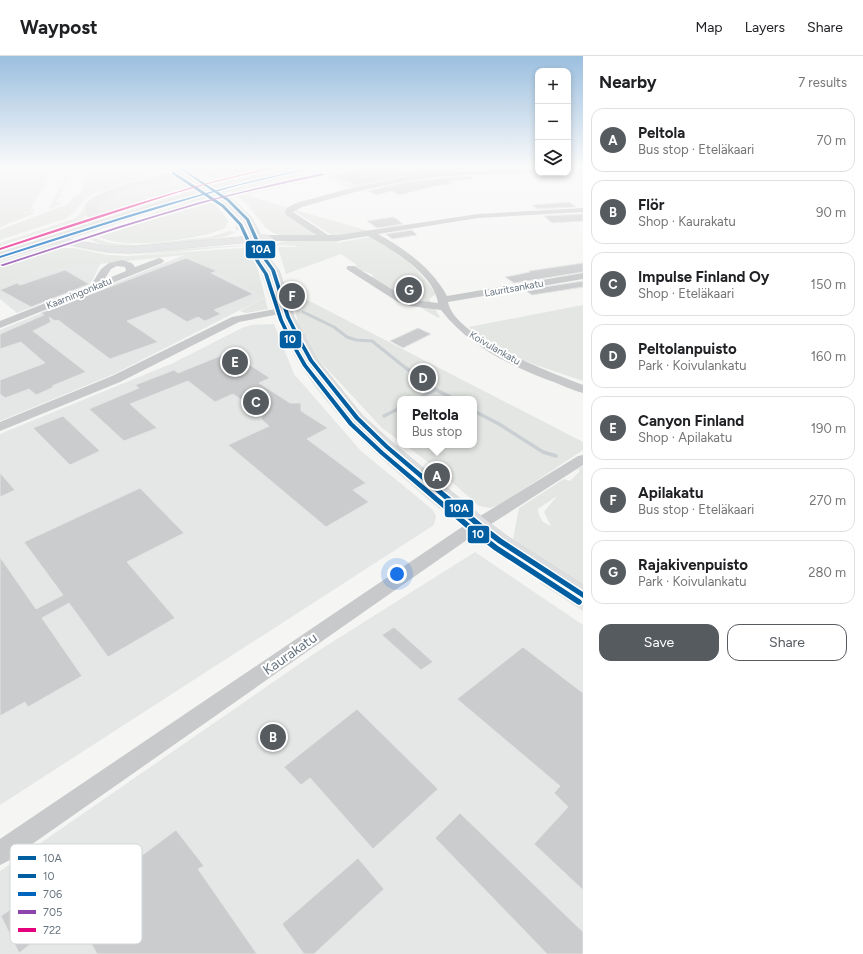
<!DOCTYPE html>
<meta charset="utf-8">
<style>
:root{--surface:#fff;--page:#f2f2f2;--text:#202124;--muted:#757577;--line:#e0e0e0;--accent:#565b60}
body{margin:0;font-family:Figtree,sans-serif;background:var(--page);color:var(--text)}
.controls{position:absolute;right:12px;top:12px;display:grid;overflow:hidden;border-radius:8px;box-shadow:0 2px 6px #0003}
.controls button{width:36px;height:36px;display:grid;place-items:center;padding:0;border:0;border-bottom:1px solid var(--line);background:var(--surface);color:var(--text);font:20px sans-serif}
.you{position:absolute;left:397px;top:518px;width:14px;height:14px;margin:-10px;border:3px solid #fff;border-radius:50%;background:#1a73e8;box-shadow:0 0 0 6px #1a73e833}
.badge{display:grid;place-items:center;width:26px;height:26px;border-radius:50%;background:var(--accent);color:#fff;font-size:13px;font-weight:700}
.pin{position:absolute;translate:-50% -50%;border:2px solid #fff;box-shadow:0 1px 4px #0006}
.popup{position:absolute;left:397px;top:340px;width:80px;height:52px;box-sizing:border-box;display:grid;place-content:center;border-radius:8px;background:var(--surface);filter:drop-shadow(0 1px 3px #0005);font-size:13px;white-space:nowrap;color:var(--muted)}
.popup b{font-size:15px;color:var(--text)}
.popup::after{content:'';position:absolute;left:50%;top:100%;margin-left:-8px;border:8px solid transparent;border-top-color:var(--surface)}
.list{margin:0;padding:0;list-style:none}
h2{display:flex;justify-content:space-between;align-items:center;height:52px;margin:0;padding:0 16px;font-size:17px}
h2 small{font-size:13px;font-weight:400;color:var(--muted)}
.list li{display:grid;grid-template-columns:26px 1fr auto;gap:12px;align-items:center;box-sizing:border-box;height:64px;margin:0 8px 8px;padding:0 8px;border:1px solid var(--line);border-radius:12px}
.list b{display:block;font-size:15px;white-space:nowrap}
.list p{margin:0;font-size:13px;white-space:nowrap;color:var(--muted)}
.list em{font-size:13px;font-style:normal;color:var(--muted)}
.actions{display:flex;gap:8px;padding:12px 16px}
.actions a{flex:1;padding:9px 0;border:1px solid var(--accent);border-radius:12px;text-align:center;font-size:14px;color:var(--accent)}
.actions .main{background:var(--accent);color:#fff}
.icon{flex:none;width:22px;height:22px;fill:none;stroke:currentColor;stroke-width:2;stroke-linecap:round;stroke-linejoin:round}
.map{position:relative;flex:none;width:583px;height:898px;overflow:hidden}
header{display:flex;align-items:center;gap:24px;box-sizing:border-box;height:56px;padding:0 20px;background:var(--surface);border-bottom:1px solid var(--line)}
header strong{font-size:19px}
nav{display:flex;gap:22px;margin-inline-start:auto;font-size:14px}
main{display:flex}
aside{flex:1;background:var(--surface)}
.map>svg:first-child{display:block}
.built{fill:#e5e7e7}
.green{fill:#e3e6e2;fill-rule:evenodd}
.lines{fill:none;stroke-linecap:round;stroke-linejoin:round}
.stream-far1{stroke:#c9cfd2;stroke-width:3}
.stream{stroke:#c9cfd2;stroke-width:3.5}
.building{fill:#cbcccd;stroke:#e4e4e4}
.major-casing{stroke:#d1d2d2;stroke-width:1}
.minor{fill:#c8c9ca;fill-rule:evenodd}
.major{fill:#dddedf;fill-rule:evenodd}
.major-bridge-casing{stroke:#d1d2d2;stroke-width:10;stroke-linecap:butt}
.major-bridge{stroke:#dddedf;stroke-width:10}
.bus-1-casing{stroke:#fff;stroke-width:3}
.bus-2-casing{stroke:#fff;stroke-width:3}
.bus-3-casing{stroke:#fff;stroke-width:3}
.bus-4-casing{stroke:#fff;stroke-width:3}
.bus-5-casing{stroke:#fff;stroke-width:3}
.bus-1{fill:#005ea1;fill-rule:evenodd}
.bus-2{fill:#005ea1;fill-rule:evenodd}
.bus-3{fill:#0065bd;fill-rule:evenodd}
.bus-4{fill:#8e44ad;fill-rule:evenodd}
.bus-5{fill:#e5007d;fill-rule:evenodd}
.labels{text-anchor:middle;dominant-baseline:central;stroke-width:4;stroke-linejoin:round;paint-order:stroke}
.far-street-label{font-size:10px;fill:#687581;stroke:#fff}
.near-street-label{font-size:14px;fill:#687581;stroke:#fff}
.key{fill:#fff;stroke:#d2d6d9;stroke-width:1}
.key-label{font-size:11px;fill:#687581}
.line-badge{stroke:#fff;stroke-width:1.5}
.badge-label{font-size:11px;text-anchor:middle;font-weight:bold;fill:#fff}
</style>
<header>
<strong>Waypost</strong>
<nav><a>Map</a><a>Layers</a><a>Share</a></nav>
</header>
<main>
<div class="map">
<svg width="583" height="898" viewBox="0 0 583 898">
<rect width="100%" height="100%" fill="#f5f5f4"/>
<path class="built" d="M378,110H401L415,120L351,133L324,121Z
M184,199L264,242L114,318L0,365V274Z
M101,207L92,225L89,228L17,257L0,243V230L43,214Z
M274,268L294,318L361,395L433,454L436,460L434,469L0,749V378L173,307L242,272L251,269Z
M475,496L583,569V898H0V815L318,595Z"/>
<path class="green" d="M72,110H75L72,116H77L71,117L67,127L71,128H66L60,139L65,141H59L56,146L62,147L53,152L43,154L49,153L55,141H50L56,140L62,128L58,127H62L67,117H63L68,116Z
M92,110H163L168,113L93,138C79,146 78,155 67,162L0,184V174L65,149L69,147L74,139H79L84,128L80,127L84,126L89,117H84L89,116Z
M247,110H280L214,124L202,117Z
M298,110H312L240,125L237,123Z
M337,110H378L343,116L247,139L285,151V157L310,174L314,179L284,180L273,177L265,171L247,148L229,134L256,127L329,113Z
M0,114H53L52,117L56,116L51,117L45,127H50L49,128L45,129L38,140H43L37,141L31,153H35L34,155L18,157L34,156L33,158L0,171Z
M177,119L194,129L96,160C95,156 93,149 97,146C108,136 160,124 177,119Z
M181,119H185L225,146L241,163C243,168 241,171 238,175L235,173L237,166C229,147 199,129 181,119Z
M127,129L94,142L87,149V159L83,163L0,190V187L74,163C83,157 82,152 88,145C97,136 115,133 127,129Z
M177,139L181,141L0,199V195Z
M207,140L215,148L228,164L226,171C210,182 146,189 126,187C117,186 108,185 99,181L157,156Z
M296,154L369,175L333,180L294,155Z
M229,175L236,176L224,181C193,185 114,201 88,182L93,181L110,187L137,189L210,181Z
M370,181C391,184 425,221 436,238L429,243L440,261L438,262L372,222L373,219C366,215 359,215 353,211L357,209L341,198L286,218L278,192L279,191H296L298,190L275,189L281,186L287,185H338L337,187Z
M65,188L0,209V206L50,190Z
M75,188L98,194L117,197L245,189L241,190C185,194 123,206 68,189Z
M60,192H74L107,199L128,200L244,192C257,196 264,240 268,253L246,257L240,255L264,242L184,199L43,214L0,230V211Z
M257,192L277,247L273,252L253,193Z
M290,235L583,386V394L501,448L490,452L479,450L436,412L405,389H474V343H400V385L382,372L317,302L299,272L296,258L298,251Z
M583,249V325C547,312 497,300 469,271Z
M285,281C300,292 304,306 314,320C336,347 358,374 384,397C395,407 440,443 442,455C387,409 315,347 285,281Z
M583,410V530L513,483L519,452L564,423L570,425L580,415L578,413ZM557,440L544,456L551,470C542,467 539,462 538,453Z
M541,525L583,549V555L540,527Z"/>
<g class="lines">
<path class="stream-far1" d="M303,256L334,271L347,281L356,284L372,285L407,313"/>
<path class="stream" d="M406,312L431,331L454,343
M417,343L435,334
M474,355L499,368L543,396L556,400
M384,360L400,352"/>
</g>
<path class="building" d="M379,110H394L405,116L426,113L428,114L461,112L463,114L405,120L356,129L333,119Z
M471,120L473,123L449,125L453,128L434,130L400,139L391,135L377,139L368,135L405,126L444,122Z
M569,146L576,151L537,153L532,149Z
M583,158V165L552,167L544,160Z
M394,161L403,168L377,172L367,165Z
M412,174L417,179L392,183L386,178Z
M186,202L217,215L211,217L253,238L214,254L221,258L205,265L198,261L187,266L164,252L127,265L158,286L110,303L58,264L55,265L49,261L51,266L33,275L86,316L52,330L54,331L36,339L29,333L5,342L0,338V324L45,307L21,286L0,293V278L44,259L41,257Z
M583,207V216L514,227L505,221L530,216L529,215Z
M65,214L89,228L31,251L0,234L17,227L20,229Z
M583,225V231L532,239L525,234Z
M418,272L431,278L403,292L390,285Z
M230,296L270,322L259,327L290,347H301V355L328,372L307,383L366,427L353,434L369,446L326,471L228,389L269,370L261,363L263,359L233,338L215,346L188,325L130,348L157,372L124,385L89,353L139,332L135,329L174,314L178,317Z
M63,360L100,395L70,409L33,372Z
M0,417L15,434L0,441Z
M140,432L184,477L127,506L175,562L108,601L69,547L42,562L82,620L28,651L25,646L0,660V501L36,553L63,539L24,486Z
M394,571L433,606L421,614L382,579Z
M523,591L583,637V834L534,788L568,751L554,737L560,730L457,643Z
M357,653L438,733L373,793L310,722L301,729L284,711Z
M460,757L583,876V898H547L435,782Z
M176,774L204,810L198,813L257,898H97L76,860L113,830L109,824Z
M358,802L384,833L314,898H304L282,868Z
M34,837L51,866L33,877L37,883L19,897L1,860Z"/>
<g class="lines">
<g class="major-casing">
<path id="major" d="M173,110H182L188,113L217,110H242L241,112L238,113L194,118L231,142L252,162L261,179H268L273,182L272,184L264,186L270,203L279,214L294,261L305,281L317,303L362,359L393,387L486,464L507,480L583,529V547L576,545L493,490L472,474L381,395L352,365L306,307L291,281L282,261L267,214L259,203L253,186L130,197L108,196L73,189H48L0,204V197L184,139L189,142L187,144L67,183L108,190L130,191L251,180L244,165L225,146L185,119C163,123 111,135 95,149L98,163L97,165H89L86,150C92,135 161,119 179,115Z
M311,110H325L321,113L241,130L237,127L241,124Z"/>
</g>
<path class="minor" d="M568,110H583V114H568Z
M538,112V116L444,120L405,125L355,136L302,151L293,156L328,179H338L478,158L583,152V156L478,162L378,178C405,193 432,212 447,240L583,217V223L448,246C454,281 552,317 583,329V337C571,334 560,328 548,324C507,308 468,289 441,254L410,250L398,246L348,214L346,212L348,210H354L406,242L412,244L438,247C434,218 392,193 368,180L338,185H269L265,182L269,179H316L286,159L285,157L286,152L296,147L351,132L405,121L444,116Z
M159,202L162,203L164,205L162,207L0,272V265L91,229L101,213L109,207L122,204L132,207L135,211ZM117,210L125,211L126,215L104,224L111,213Z
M286,251L291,254L290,256L239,266L120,326L0,375V366L112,320L232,261Z
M583,399V409L471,481L8,805L0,809V783L459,473L578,400Z"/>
<use href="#major" class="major"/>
<g class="major-bridge-casing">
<path id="major-bridge" d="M184,142L241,127"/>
</g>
<use href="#major-bridge" class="major-bridge"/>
<g class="bus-1-casing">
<path id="bus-1" d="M176,110H178L229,143L249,163L267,203L275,214L290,261L300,281L313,304L359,361L389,390L481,467L502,483L583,536V542L498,487L477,471L385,392L355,363L309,305L296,281L286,261L271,214L263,203L246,164L227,145Z"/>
</g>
<g class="bus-2-casing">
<path id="bus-2" d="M172,116H174L224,149L242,168L260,206L268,218L283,264L293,285L307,309L353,367L384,396L476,473L498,490L581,544L582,546L581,548L579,549L577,548L494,494L472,477L380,398L349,369L303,310L289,285L279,264L264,218L256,206L239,169L222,151L172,118Z"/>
</g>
<g class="bus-3-casing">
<path id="bus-3" d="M319,110H322L240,129L200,140L120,164L0,202V200C105,166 210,132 319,110Z"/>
</g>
<g class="bus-4-casing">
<path id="bus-4" d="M323,117L324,119C283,128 243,136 203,147C136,166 70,188 3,210L0,209L120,170L200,146L282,126Z"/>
</g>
<g class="bus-5-casing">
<path id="bus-5" d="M279,110H282L211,127L176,137L0,194V192C92,162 184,130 279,110Z"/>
</g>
<use href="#bus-1" class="bus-1"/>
<use href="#bus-2" class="bus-2"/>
<use href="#bus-3" class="bus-3"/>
<use href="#bus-4" class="bus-4"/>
<use href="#bus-5" class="bus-5"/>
</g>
<linearGradient id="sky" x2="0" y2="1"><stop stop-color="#9bbfdf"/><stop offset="0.47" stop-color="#fafafa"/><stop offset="1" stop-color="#fafafa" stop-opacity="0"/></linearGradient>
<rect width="583" height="235" fill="url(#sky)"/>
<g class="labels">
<g class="far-street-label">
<text transform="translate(514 232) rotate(-10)">Lauritsankatu</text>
<text transform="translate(79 237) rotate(-22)">Kaarningonkatu</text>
<text transform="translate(495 292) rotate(30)">Koivulankatu</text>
</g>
<g class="near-street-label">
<text transform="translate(290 598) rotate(-35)">Kaurakatu</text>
</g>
</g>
<rect x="10" y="788" width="132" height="100" rx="6" class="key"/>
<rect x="18" y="800" width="18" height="4" fill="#005ea1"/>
<rect x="18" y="818" width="18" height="4" fill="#005ea1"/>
<rect x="18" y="836" width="18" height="4" fill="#0065bd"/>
<rect x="18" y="854" width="18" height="4" fill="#8e44ad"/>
<rect x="18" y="872" width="18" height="4" fill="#e5007d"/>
<g class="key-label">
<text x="43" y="806">10A</text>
<text x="43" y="824">10</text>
<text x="43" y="842">706</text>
<text x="43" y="860">705</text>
<text x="43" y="878">722</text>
</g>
<g class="line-badge">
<rect x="245" y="184" width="31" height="19" rx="4" fill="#005ea1"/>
<rect x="279" y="274" width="23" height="19" rx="4" fill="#005ea1"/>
<rect x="444" y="443" width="30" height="19" rx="4" fill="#005ea1"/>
<rect x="467" y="469" width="23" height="19" rx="4" fill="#005ea1"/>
</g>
<g class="badge-label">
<text x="261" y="197">10A</text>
<text x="290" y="287">10</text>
<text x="459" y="456">10A</text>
<text x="478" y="482">10</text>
</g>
</svg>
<div class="controls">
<button>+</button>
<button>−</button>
<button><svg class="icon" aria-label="layers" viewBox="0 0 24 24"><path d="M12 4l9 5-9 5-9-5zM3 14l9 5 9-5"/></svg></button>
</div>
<div class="you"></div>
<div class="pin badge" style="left:437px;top:420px">A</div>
<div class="popup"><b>Peltola</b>Bus stop</div>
<div class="pin badge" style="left:273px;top:681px">B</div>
<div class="pin badge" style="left:256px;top:346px">C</div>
<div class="pin badge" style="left:423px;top:322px">D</div>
<div class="pin badge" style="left:235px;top:306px">E</div>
<div class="pin badge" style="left:292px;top:240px">F</div>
<div class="pin badge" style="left:409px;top:234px">G</div>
</div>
<aside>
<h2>Nearby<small>7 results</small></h2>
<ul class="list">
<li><span class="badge">A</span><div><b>Peltola</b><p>Bus stop · Eteläkaari</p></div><em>70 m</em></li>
<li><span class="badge">B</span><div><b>Flör</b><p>Shop · Kaurakatu</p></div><em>90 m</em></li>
<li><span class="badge">C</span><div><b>Impulse Finland Oy</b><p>Shop · Eteläkaari</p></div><em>150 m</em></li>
<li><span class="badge">D</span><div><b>Peltolanpuisto</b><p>Park · Koivulankatu</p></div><em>160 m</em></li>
<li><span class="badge">E</span><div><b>Canyon Finland</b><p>Shop · Apilakatu</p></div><em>190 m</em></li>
<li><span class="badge">F</span><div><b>Apilakatu</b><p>Bus stop · Eteläkaari</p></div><em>270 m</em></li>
<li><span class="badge">G</span><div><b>Rajakivenpuisto</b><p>Park · Koivulankatu</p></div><em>280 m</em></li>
</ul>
<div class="actions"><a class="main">Save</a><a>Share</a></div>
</aside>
</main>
